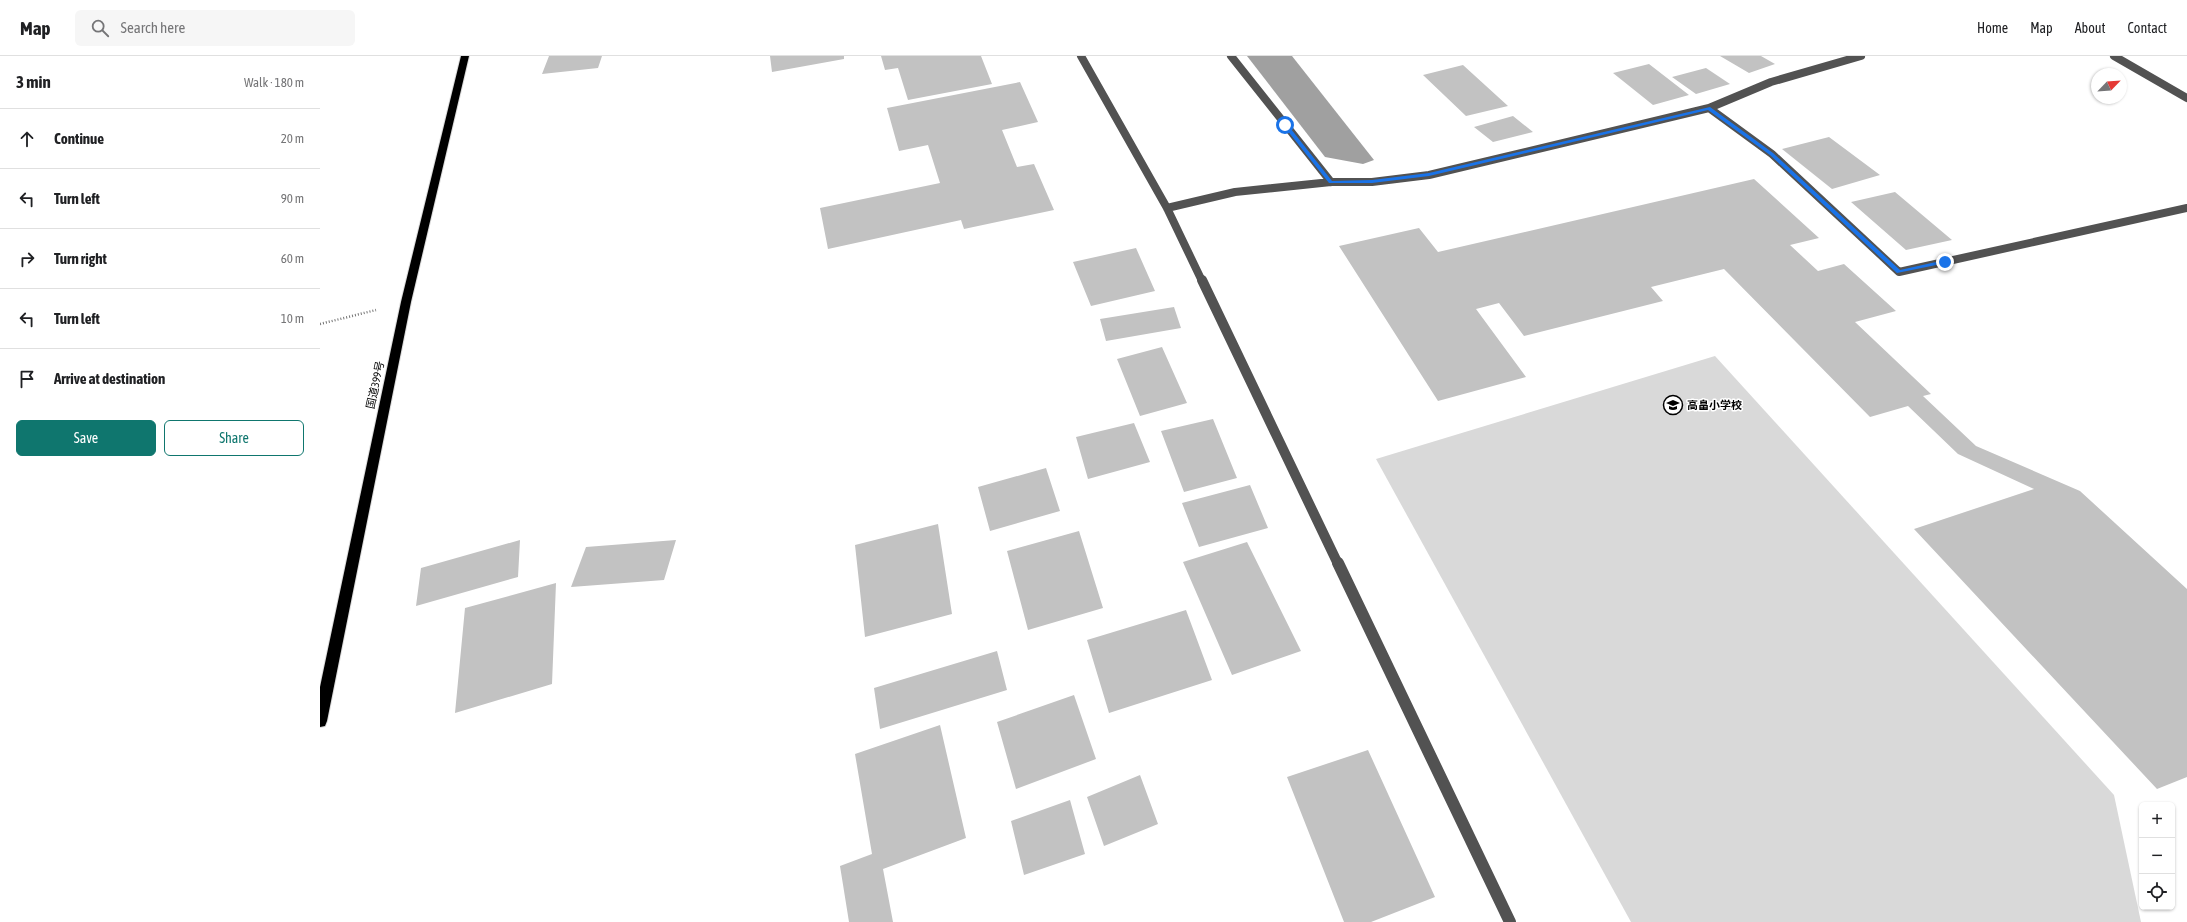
<!DOCTYPE html>
<meta charset="utf-8">
<style>
:root{--surface:#fff;--page:#f6f6f6;--text:#202124;--muted:#757577;--line:#e0e0e0;--accent:#0f766e}
body{margin:0;font-family:"Asap Condensed","Noto Sans JP",sans-serif;background:var(--page);color:var(--text)}
.controls{position:absolute;right:12px;bottom:12px;display:grid;overflow:hidden;border-radius:6px;box-shadow:0 1px 3px #0004}
.controls button{width:36px;height:36px;display:grid;place-items:center;padding:0;border:0;border-bottom:1px solid var(--line);background:var(--surface);color:var(--text);font:20px sans-serif}
.compass{position:absolute;left:1771px;top:12px;width:36px;height:36px;border-radius:50%;background:var(--surface);box-shadow:0 1px 3px #0004;rotate:65deg}
.stop{position:absolute;width:12px;height:12px;margin:-9px;border:3px solid #1a73e8;border-radius:50%;background:#fff}
.stop.end{background:#1a73e8;border-color:#fff;box-shadow:0 1px 4px #0008}
.list{margin:0;padding:0;list-style:none}
h2{display:flex;justify-content:space-between;align-items:center;height:52px;margin:0;padding:0 16px;font-size:17px}
h2 small{font-size:13px;font-weight:400;color:var(--muted)}
.list li{display:grid;grid-template-columns:26px 1fr auto;gap:12px;align-items:center;box-sizing:border-box;height:60px;padding:0 16px;border-top:1px solid var(--line)}
.list b{display:block;font-size:15px;white-space:nowrap}
.list em{font-size:13px;font-style:normal;color:var(--muted)}
.actions{display:flex;gap:8px;padding:12px 16px}
.actions a{flex:1;padding:9px 0;border:1px solid var(--accent);border-radius:6px;text-align:center;font-size:14px;color:var(--accent)}
.actions .main{background:var(--accent);color:#fff}
.icon{flex:none;width:22px;height:22px;fill:none;stroke:currentColor;stroke-width:2;stroke-linecap:round;stroke-linejoin:round}
.map{position:relative;flex:none;width:1867px;height:866px;overflow:hidden}
header{display:flex;align-items:center;gap:24px;box-sizing:border-box;height:56px;padding:0 20px;background:var(--surface);border-bottom:1px solid var(--line)}
header strong{font-size:19px}
nav{display:flex;gap:22px;margin-inline-start:auto;font-size:14px}
.search{width:280px;height:36px;background:var(--page);display:flex;align-items:center;gap:10px;box-sizing:border-box;padding:0 14px;border-radius:6px;color:var(--muted);font-size:15px}
main{display:flex}
aside{flex:1;background:var(--surface)}
.map>svg:first-child{display:block}
.green{fill:#d9d9d9}
.water{fill:#a0a0a0}
.building{fill:#c2c2c2}
.lines{fill:none;stroke-linecap:round;stroke-linejoin:round}
.highway-casing{stroke:#dbdbdb;stroke-width:2}
.path{stroke:#747474;stroke-width:2.5;stroke-dasharray:1 2;stroke-linecap:butt}
.minor-far2{stroke:#525252;stroke-width:8}
.minor-far1{stroke:#525252;stroke-width:10}
.minor{stroke:#525252;stroke-width:12}
.highway{fill:#000;fill-rule:evenodd}
.route{fill:#1a73e8}
.labels{text-anchor:middle;dominant-baseline:central;stroke-width:3;stroke-linejoin:round;paint-order:stroke}
.street-label{font-size:11px;fill:#000;stroke:#fff}
.poi-label{font-size:11px;font-weight:bold;fill:#000;stroke:#fff;text-anchor:start}
</style>
<header>
<strong>Map</strong>
<div class="search"><svg class="icon" aria-label="search" viewBox="0 0 24 24"><circle cx="10" cy="10" r="6"/><path d="M15 15l6 6"/></svg>Search here</div>
<nav><a>Home</a><a>Map</a><a>About</a><a>Contact</a></nav>
</header>
<main>
<aside>
<h2>3 min<small>Walk · 180 m</small></h2>
<ul class="list">
<li><svg class="icon" aria-label="ahead" viewBox="0 0 24 24"><path d="M12 20V5M6 11l6-6 6 6"/></svg><div><b>Continue</b></div><em>20 m</em></li>
<li><svg class="icon" aria-label="left" viewBox="0 0 24 24"><path d="M17 20v-9H6M10 6l-5 5 5 5"/></svg><div><b>Turn left</b></div><em>90 m</em></li>
<li><svg class="icon" aria-label="right" viewBox="0 0 24 24"><path d="M7 20v-9h11M14 6l5 5-5 5"/></svg><div><b>Turn right</b></div><em>60 m</em></li>
<li><svg class="icon" aria-label="left" viewBox="0 0 24 24"><path d="M17 20v-9H6M10 6l-5 5 5 5"/></svg><div><b>Turn left</b></div><em>10 m</em></li>
<li><svg class="icon" aria-label="arrive" viewBox="0 0 24 24"><path d="M6 21V4h12l-3 4 3 4H6"/></svg><div><b>Arrive at destination</b></div></li>
</ul>
<div class="actions"><a class="main">Save</a><a>Share</a></div>
</aside>
<div class="map">
<svg width="1867" height="866" viewBox="0 0 1867 866">
<rect width="100%" height="100%" fill="#fff"/>
<path class="green" d="M1395,300L1794,739L1821,866H1311L1056,403Z"/>
<path class="water" d="M927,0H972L1054,104L1043,108L1005,101Z"/>
<path class="building" d="M229,0H282L278,12L222,18Z
M450,0H524V3L452,16Z
M561,0H661L672,28L588,44L578,12L565,14Z
M1400,0H1441L1455,8L1429,17Z
M1329,8L1369,39L1333,49L1293,17Z
M1143,9L1188,50L1146,60L1103,19Z
M1386,12L1410,28L1376,38L1352,21Z
M700,26L718,66L682,74L697,111L714,108L734,154L644,173L641,164L508,193L500,152L620,127L608,89L579,95L567,52Z
M1193,60L1213,76L1173,86L1154,71Z
M1509,81L1560,119L1512,133L1462,93Z
M1434,123L1499,182L1470,189L1498,215L1524,208L1576,255L1535,266L1611,338L1603,340L1656,390L1760,435L1867,533V721L1837,733L1594,473L1714,433L1638,398L1588,350L1550,361L1404,213L1331,231L1343,245L1204,280L1179,247L1156,253L1206,321L1118,345L1019,190L1099,172L1118,196Z
M1575,136L1632,184L1586,194L1531,146Z
M816,192L835,235L771,250L753,206Z
M854,251L861,272L786,285L780,263Z
M842,291L867,347L820,360L797,303Z
M893,363L917,422L864,436L841,375Z
M814,367L830,406L768,423L756,381Z
M726,412L740,455L670,475L658,431Z
M930,429L948,472L879,491L862,447Z
M618,468L632,558L545,581L535,489Z
M759,475L783,552L708,574L687,495Z
M200,484L198,521L96,550L101,512Z
M356,484L344,524L251,531L266,491Z
M927,486L981,595L912,619L863,506Z
M236,527L232,628L135,657L145,552Z
M866,554L892,624L789,657L767,584Z
M677,595L687,634L560,673L554,632Z
M754,639L776,703L696,733L677,666Z
M620,669L646,782L563,813L573,866H529L520,810L552,798L535,698Z
M1048,694L1115,841L1051,866H1024L967,721Z
M820,719L838,768L784,790L767,741Z
M750,744L765,798L704,819L691,765Z"/>
<g class="lines">
<g class="highway-casing">
<path id="highway" d="M141,0H149L91,246L7,665L5,670L0,671V631L81,246Z"/>
</g>
<path class="path" d="M0,268L56,254"/>
<path class="minor-far2" d="M761,0L847,152L882,225
M911,0L1011,126
M1794,0L1867,42
M1389,52L1452,98L1579,216L1867,152
M847,152L915,136L1011,126H1052L1109,119L1389,52L1451,26L1541,0"/>
<path class="minor-far1" d="M882,224L1018,508"/>
<path class="minor" d="M1018,507L1190,866"/>
<use href="#highway" class="highway"/>
</g>
<path class="route" d="M1390,51L1453,97L1580,214L1625,204L1626,207L1577,217L1450,99L1388,54L1109,120L1052,127H1009L963,69L967,68L1012,125L1052,124L1109,117Z"/>
<defs>
<g id="school-ring" transform="scale(1)"><circle r="9.5" fill="#fff" stroke="#000" stroke-width="1.5"/><path d="M0-5L7-2L0 1L-7-2ZM-4 1L0 2.5L4 1V4Q0 6-4 4Z" fill="#000"/></g>
</defs>
<g fill-rule="evenodd">
<use href="#school-ring" x="1353" y="349"/>
</g>
<g class="labels">
<g class="street-label">
<text transform="translate(55 329) rotate(-78)">国道399号</text>
</g>
<g class="poi-label">
<text x="1367" y="349">高畠小学校</text>
</g>
</g>
</svg>
<div class="controls">
<button>+</button>
<button>−</button>
<button><svg class="icon" aria-label="locate" viewBox="0 0 24 24"><circle cx="12" cy="12" r="6"/><path d="M12 2v4M12 18v4M2 12h4M18 12h4"/></svg></button>
</div>
<svg class="compass" viewBox="-18 -18 36 36"><path d="M0-13l5 13h-10z" fill="#e53935"/><path d="M0 13l5-13h-10z" fill="#757577"/></svg>
<div class="stop" style="left:965px;top:69px"></div>
<div class="stop end" style="left:1625px;top:206px"></div>
</div>
</main>
